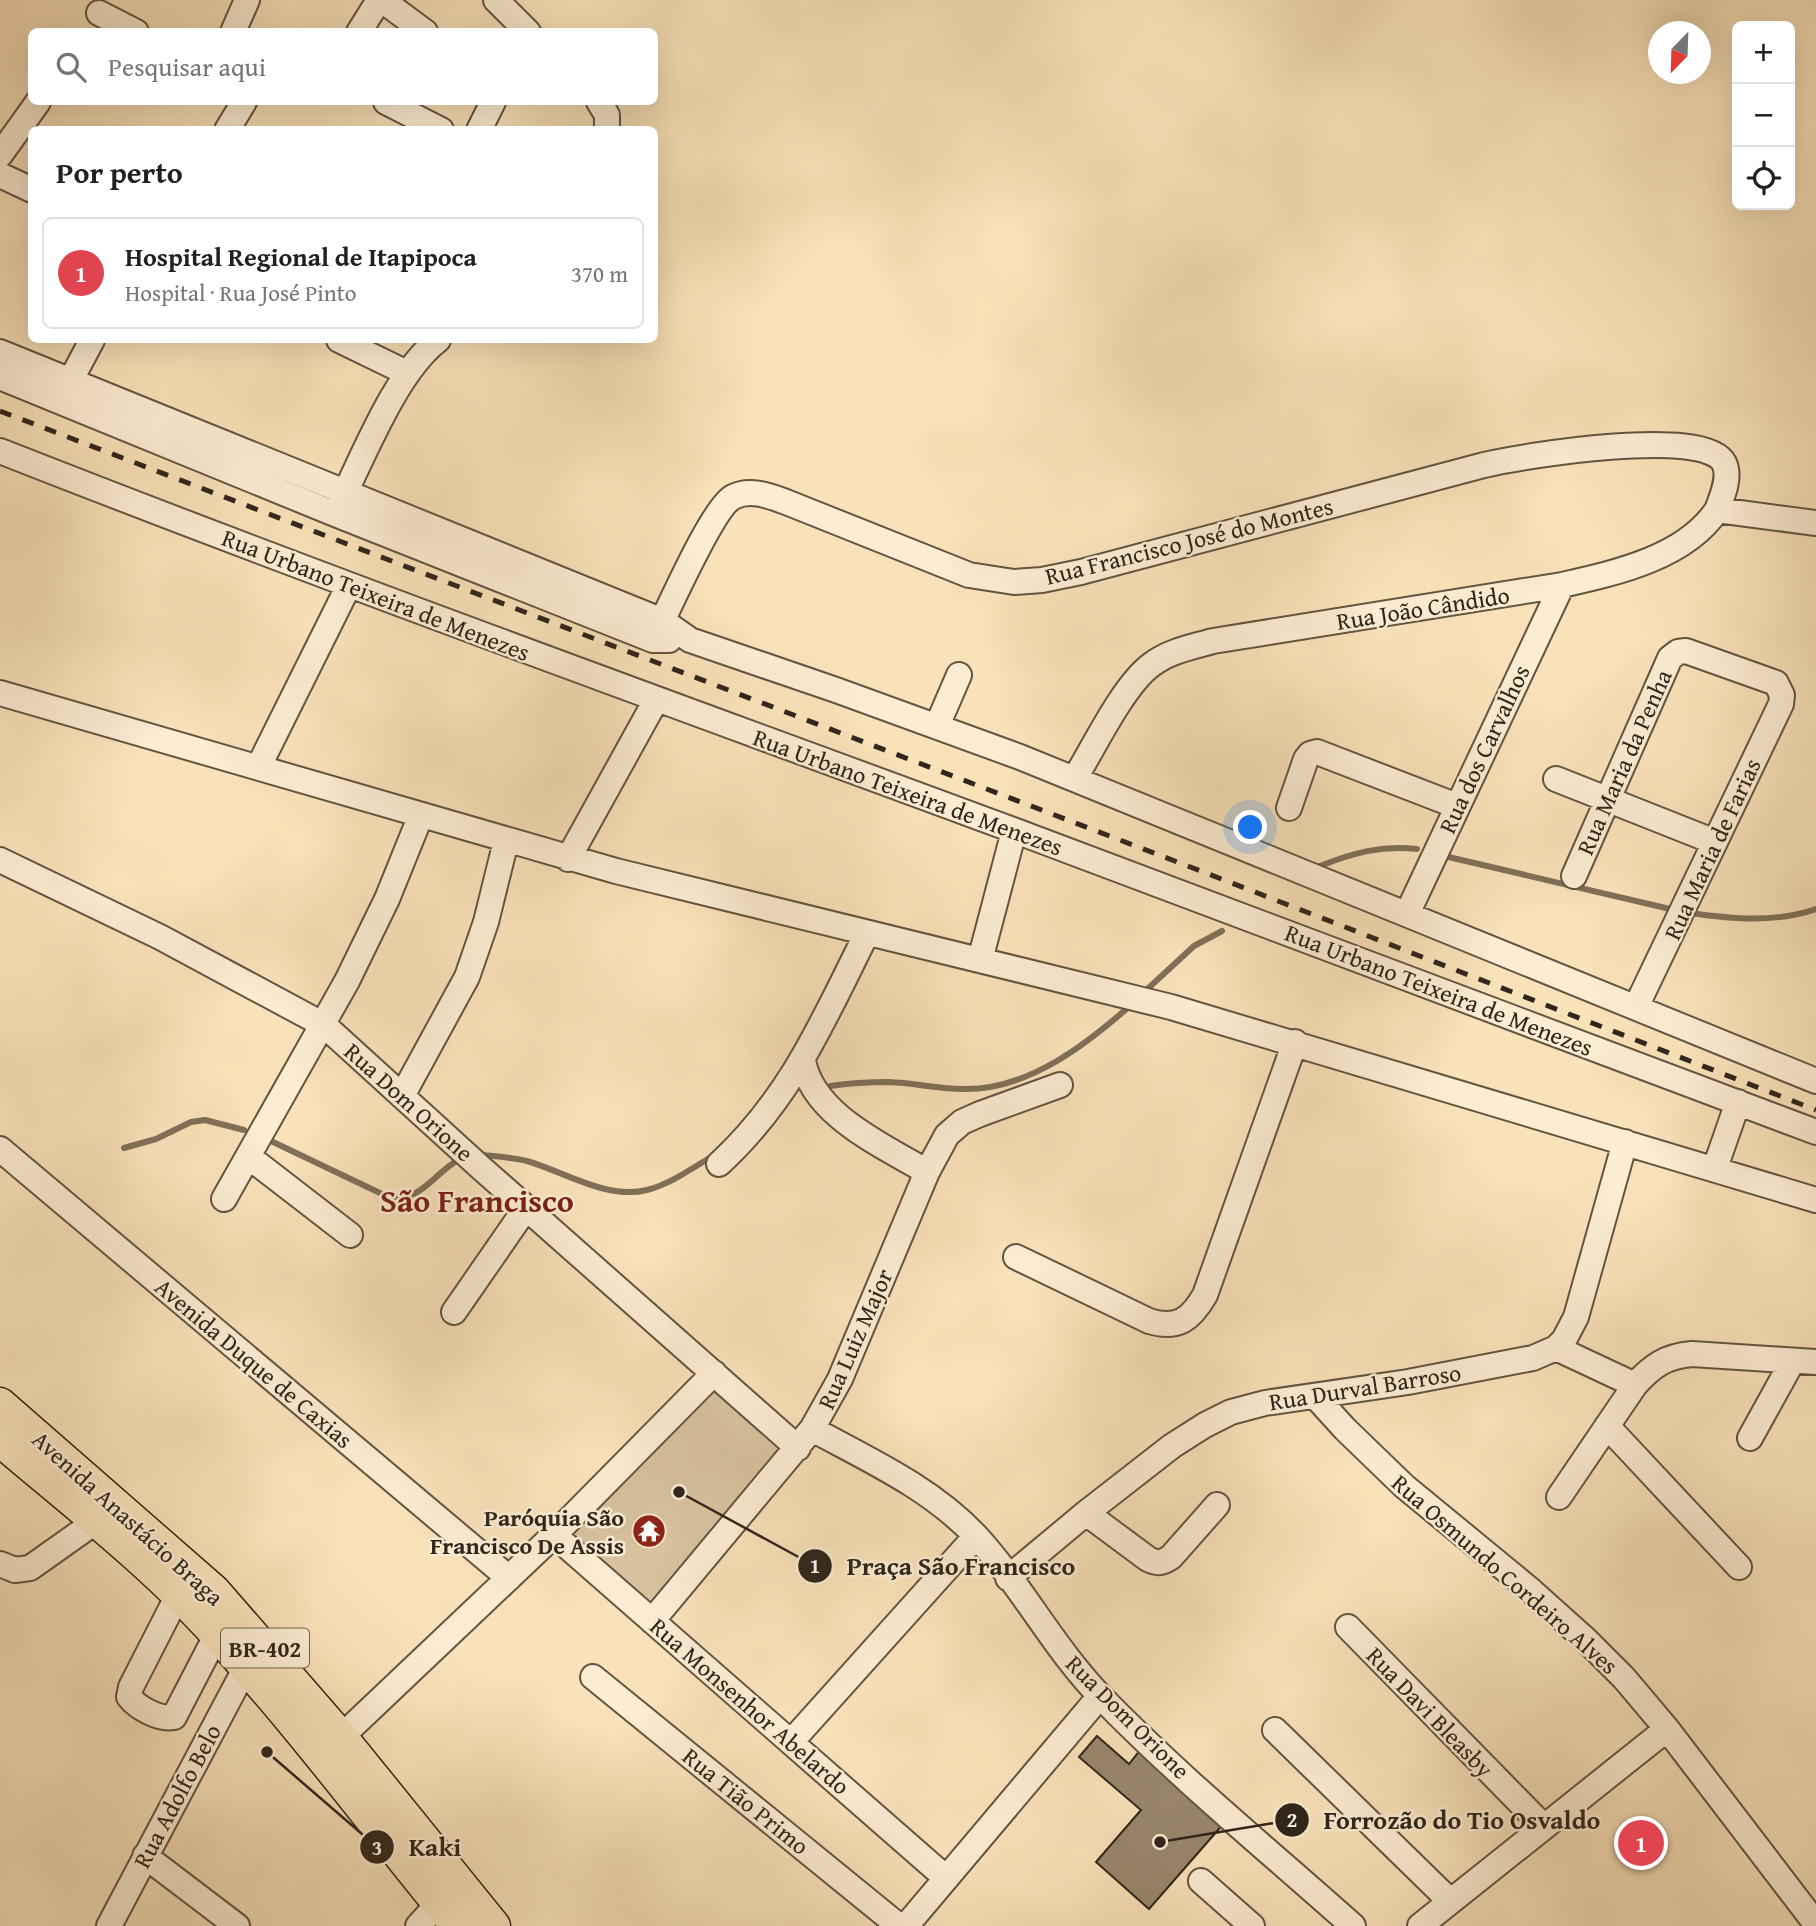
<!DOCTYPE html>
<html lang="pt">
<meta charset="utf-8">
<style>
:root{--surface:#fff;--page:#f6f6f6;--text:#202124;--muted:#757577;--line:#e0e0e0;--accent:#d93025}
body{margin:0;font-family:"Gentium Book Plus",serif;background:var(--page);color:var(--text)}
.controls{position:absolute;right:21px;top:21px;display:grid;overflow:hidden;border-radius:10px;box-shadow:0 7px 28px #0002}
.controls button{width:63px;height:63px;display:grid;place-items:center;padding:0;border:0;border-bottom:2px solid var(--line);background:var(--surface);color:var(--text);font:35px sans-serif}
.compass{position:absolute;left:1648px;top:21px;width:63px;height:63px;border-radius:50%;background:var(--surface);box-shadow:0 7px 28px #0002;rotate:203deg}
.you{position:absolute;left:1251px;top:828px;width:24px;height:24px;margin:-18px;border:5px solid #fff;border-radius:50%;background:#1a73e8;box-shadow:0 0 0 10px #1a73e833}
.badge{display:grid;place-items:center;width:46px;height:46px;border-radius:50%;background:var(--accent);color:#fff;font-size:23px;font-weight:700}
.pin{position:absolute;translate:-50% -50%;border:4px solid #fff;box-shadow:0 2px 7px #0006}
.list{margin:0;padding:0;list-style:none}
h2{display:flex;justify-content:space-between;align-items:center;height:91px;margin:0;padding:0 28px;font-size:30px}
h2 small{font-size:23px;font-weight:400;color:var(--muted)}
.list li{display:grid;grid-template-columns:46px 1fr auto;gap:21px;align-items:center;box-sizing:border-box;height:112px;margin:0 14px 14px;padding:0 14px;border:2px solid var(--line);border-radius:10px}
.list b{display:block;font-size:26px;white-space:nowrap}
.list p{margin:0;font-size:23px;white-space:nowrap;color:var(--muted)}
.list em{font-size:23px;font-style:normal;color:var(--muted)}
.icon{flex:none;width:38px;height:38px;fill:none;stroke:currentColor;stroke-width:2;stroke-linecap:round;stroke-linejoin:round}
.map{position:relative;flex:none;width:1816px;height:1926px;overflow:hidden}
.search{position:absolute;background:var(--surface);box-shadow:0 7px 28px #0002;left:28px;top:28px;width:630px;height:77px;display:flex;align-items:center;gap:18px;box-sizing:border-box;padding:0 24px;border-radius:10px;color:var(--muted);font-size:26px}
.panel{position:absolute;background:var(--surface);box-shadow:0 7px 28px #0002;left:28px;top:126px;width:630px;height:217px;border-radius:10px}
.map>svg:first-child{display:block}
.green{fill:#d7c19e;stroke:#83745c;stroke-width:2}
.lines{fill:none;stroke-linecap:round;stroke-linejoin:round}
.stream{stroke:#7f7059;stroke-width:6}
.building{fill:#98876d;stroke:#2f261b;stroke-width:2}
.minor-casing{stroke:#625542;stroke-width:28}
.major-casing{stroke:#2f261b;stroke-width:35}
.minor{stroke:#fbecd2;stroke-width:24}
.major{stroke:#f9e1b9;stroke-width:32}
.rail{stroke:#2f261b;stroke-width:5;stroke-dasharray:12 12;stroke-linecap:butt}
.labels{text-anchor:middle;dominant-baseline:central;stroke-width:5;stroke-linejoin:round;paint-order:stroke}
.shield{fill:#fbecd2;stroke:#6c6152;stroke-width:2}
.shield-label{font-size:23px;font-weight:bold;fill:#2f261b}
.street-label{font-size:24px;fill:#2f261b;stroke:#fbecd2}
.poi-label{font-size:24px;font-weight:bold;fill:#2f261b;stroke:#fbecd2;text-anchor:end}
.district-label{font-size:32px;font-weight:bold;fill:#7a1f14;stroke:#fbecd2}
.leader{fill:none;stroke:#2f261b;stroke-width:2.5}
.callout-dot{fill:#2f261b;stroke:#fbecd2;stroke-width:2.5}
.mark-label{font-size:21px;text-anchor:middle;font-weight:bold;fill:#fff}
.callout-label{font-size:26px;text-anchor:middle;font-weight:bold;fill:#2f261b;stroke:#fbecd2;stroke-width:5;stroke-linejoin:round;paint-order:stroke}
</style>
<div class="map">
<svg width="1816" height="1926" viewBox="0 0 1816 1926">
<rect width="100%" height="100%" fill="#f9e1b9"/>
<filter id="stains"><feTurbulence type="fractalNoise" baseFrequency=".00286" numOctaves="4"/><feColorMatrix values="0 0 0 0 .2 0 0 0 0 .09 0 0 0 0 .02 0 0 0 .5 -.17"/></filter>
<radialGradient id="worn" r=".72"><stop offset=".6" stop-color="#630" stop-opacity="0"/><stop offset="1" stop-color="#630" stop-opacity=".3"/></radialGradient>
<path class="green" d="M714,1373L798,1448L652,1621L554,1535Z"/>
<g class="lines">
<path class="stream" d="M1440,855L1670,909
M1320,866C1353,853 1381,845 1417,849
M1690,913C1732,919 1775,923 1816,909
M1142,994L1194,946L1222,931
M830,1086C850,1083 869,1082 889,1082C914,1083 939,1089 964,1089C1028,1090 1086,1045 1132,1004
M271,1141L382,1194C420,1208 431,1174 460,1159
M124,1148L156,1139L191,1122L205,1120L244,1130
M478,1155C494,1156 511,1157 527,1161C565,1172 607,1200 647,1190C670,1184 691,1169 711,1157"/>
</g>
<path class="building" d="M1097,1736L1129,1764L1141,1749L1225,1822L1149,1909L1096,1862L1141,1810L1079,1757Z"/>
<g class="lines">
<g class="minor-casing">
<path id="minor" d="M382,0L425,32
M496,0L528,32
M99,13L136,32
M233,32L247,0
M359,32L379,0
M386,102L441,130
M599,102L607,115V130
M227,130L244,102
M479,130L493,102
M0,155L38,102
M0,175L32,190
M339,340L407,373
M0,352L663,621L690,640L836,690L1020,757L1816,1081
M0,377L335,514L653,640H669
M63,395L92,340
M0,451C336,583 675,705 1013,830C1281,929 1548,1031 1816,1132
M338,507C363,458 395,373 438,340
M653,640C667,613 712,508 733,497C750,488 770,496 786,502L969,575L1014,582L1042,580L1081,572L1484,465C1522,456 1705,426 1724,463C1731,477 1722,497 1717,510
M0,693L616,871L1171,1007L1816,1200
M937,726L959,675
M259,766L349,585
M1075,778C1094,747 1123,686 1151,665C1169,651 1192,647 1213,641L1562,585C1615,573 1685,558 1717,510L1816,523
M1556,779L1715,842
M1289,808L1306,759L1310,754L1317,752L1457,806
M568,859L656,700
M0,860L160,937L324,1025L480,1167L798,1448
M1574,876L1670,658L1678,652L1686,651L1776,683L1782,695L1781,704L1636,1007
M1407,914L1562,585
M980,960L1014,831
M803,1060C812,1115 884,1146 927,1172
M402,1096L467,977L486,922L506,841
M0,1149L509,1578
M249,1157L350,1235
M719,1164C791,1098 824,1019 867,933
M1715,1168L1738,1102
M224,1199L347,981L387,899L421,815
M1016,1257L1149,1321C1178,1330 1191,1319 1205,1295L1295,1042
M454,1312L526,1208
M1556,1348L1635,1385C1652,1366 1666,1356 1692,1354L1816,1362
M1315,1396L1345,1429L1404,1486L1528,1588L1586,1640L1624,1678L1667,1729L1816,1924
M1607,1426L1739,1567
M812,1429C869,1460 931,1488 976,1536C1022,1586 1054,1649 1102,1698C1181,1779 1269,1851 1353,1926
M1750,1438L1792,1362
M1559,1497L1635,1385
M1086,1513L1148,1559C1158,1564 1162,1563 1171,1557L1217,1505
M554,1535L946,1878
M0,1564L15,1570L30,1568L95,1522
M1008,1578L1086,1513L1172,1446L1205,1425L1231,1412L1265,1403L1408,1382L1533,1358L1556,1348L1564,1340L1576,1317L1625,1142
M178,1595L131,1687L129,1697C138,1708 159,1720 174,1717L217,1634
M652,1621L812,1429L840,1379L927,1172L947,1135L962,1122L980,1114L1060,1085
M1348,1627L1543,1826
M593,1677L899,1926
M1275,1730L1450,1901
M341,1737L554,1535L714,1373
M791,1742L976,1536
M145,1856L237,1926
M1201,1881L1252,1926
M109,1926L246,1667
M418,1926L438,1904
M906,1926L1100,1696
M1420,1926L1667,1729"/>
</g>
<g class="major-casing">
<path id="major" d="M0,1404L214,1591L341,1737L494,1926
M0,1440C74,1503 152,1563 217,1635C302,1727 377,1829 457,1926"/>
</g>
<use href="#minor" class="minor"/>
<use href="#major" class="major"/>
<path class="rail" d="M0,411L1206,873L1816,1110"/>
</g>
<defs>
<g id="temple-disc" transform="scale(1.75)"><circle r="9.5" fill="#8f2418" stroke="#fbecd2"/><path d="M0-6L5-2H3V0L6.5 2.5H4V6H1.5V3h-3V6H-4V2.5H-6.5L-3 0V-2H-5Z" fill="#fff"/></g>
</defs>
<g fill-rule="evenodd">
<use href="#temple-disc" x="649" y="1531"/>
</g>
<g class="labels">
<rect class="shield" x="221" y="1628.5" width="88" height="39" rx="5"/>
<g class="shield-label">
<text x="265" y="1648">BR-402</text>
</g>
<g class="street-label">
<text transform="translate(1189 541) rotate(-14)">Rua Francisco José do Montes</text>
<text transform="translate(376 595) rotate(21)">Rua Urbano Teixeira de Menezes</text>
<text transform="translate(1423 608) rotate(-9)">Rua João Cândido</text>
<text transform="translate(1484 749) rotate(-65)">Rua dos Carvalhos</text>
<text transform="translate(1624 762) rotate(-66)">Rua Maria da Penha</text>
<text transform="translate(908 792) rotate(20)">Rua Urbano Teixeira de Menezes</text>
<text transform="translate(1712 849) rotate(-65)">Rua Maria de Farias</text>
<text transform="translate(1439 990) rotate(21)">Rua Urbano Teixeira de Menezes</text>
<text transform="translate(409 1102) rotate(42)">Rua Dom Orione</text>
<text transform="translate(855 1339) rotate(-66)">Rua Luiz Major</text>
<text transform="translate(254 1363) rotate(40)">Avenida Duque de Caxias</text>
<text transform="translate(1365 1387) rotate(-9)">Rua Durval Barroso</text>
<text transform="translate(128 1518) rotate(42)">Avenida Anastácio Braga</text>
<text transform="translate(1505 1574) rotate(41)">Rua Osmundo Cordeiro Alves</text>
<text transform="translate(750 1706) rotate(41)">Rua Monsenhor Abelardo</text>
<text transform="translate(1430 1712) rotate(46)">Rua Davi Bleasby</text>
<text transform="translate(1128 1717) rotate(45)">Rua Dom Orione</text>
<text transform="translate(177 1796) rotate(-62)">Rua Adolfo Belo</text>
<text transform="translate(746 1801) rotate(39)">Rua Tião Primo</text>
</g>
<g class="poi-label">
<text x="624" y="1517">Paróquia São<tspan x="624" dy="28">Francisco De Assis</tspan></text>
</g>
<g class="district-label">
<text x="477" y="1200">São Francisco</text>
</g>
</g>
<path class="leader" d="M679 1492L815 1566M1160 1842L1292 1820M267 1752L377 1847"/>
<g class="callout-dot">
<circle cx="679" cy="1492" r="7"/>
<circle cx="1160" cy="1842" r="7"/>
<circle cx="267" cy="1752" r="7"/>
<circle cx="815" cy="1566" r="18"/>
<circle cx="1292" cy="1820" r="18"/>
<circle cx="377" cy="1847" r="18"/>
</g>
<g class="mark-label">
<text x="815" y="1573">1</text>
<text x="1292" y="1827">2</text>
<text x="377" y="1855">3</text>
</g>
<g class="callout-label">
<text x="961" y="1575">Praça São Francisco</text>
<text x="1462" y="1829">Forrozão do Tio Osvaldo</text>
<text x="435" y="1856">Kaki</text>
</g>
<rect width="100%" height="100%" filter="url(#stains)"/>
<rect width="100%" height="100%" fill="url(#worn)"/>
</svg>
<div class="controls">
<button>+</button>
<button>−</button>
<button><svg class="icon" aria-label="locate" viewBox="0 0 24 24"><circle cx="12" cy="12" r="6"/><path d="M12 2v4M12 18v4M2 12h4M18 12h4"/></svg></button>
</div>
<svg class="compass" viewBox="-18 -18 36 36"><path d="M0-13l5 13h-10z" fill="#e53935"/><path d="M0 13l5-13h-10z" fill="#757577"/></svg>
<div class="you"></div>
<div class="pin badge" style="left:1641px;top:1843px;background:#e0444e">1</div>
<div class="search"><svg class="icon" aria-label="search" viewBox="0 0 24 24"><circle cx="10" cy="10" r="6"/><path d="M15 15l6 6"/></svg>Pesquisar aqui</div>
<section class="panel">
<h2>Por perto<small></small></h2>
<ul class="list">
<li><span class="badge" style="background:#e0444e">1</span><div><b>Hospital Regional de Itapipoca</b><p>Hospital · Rua José Pinto</p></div><em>370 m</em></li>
</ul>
</section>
</div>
